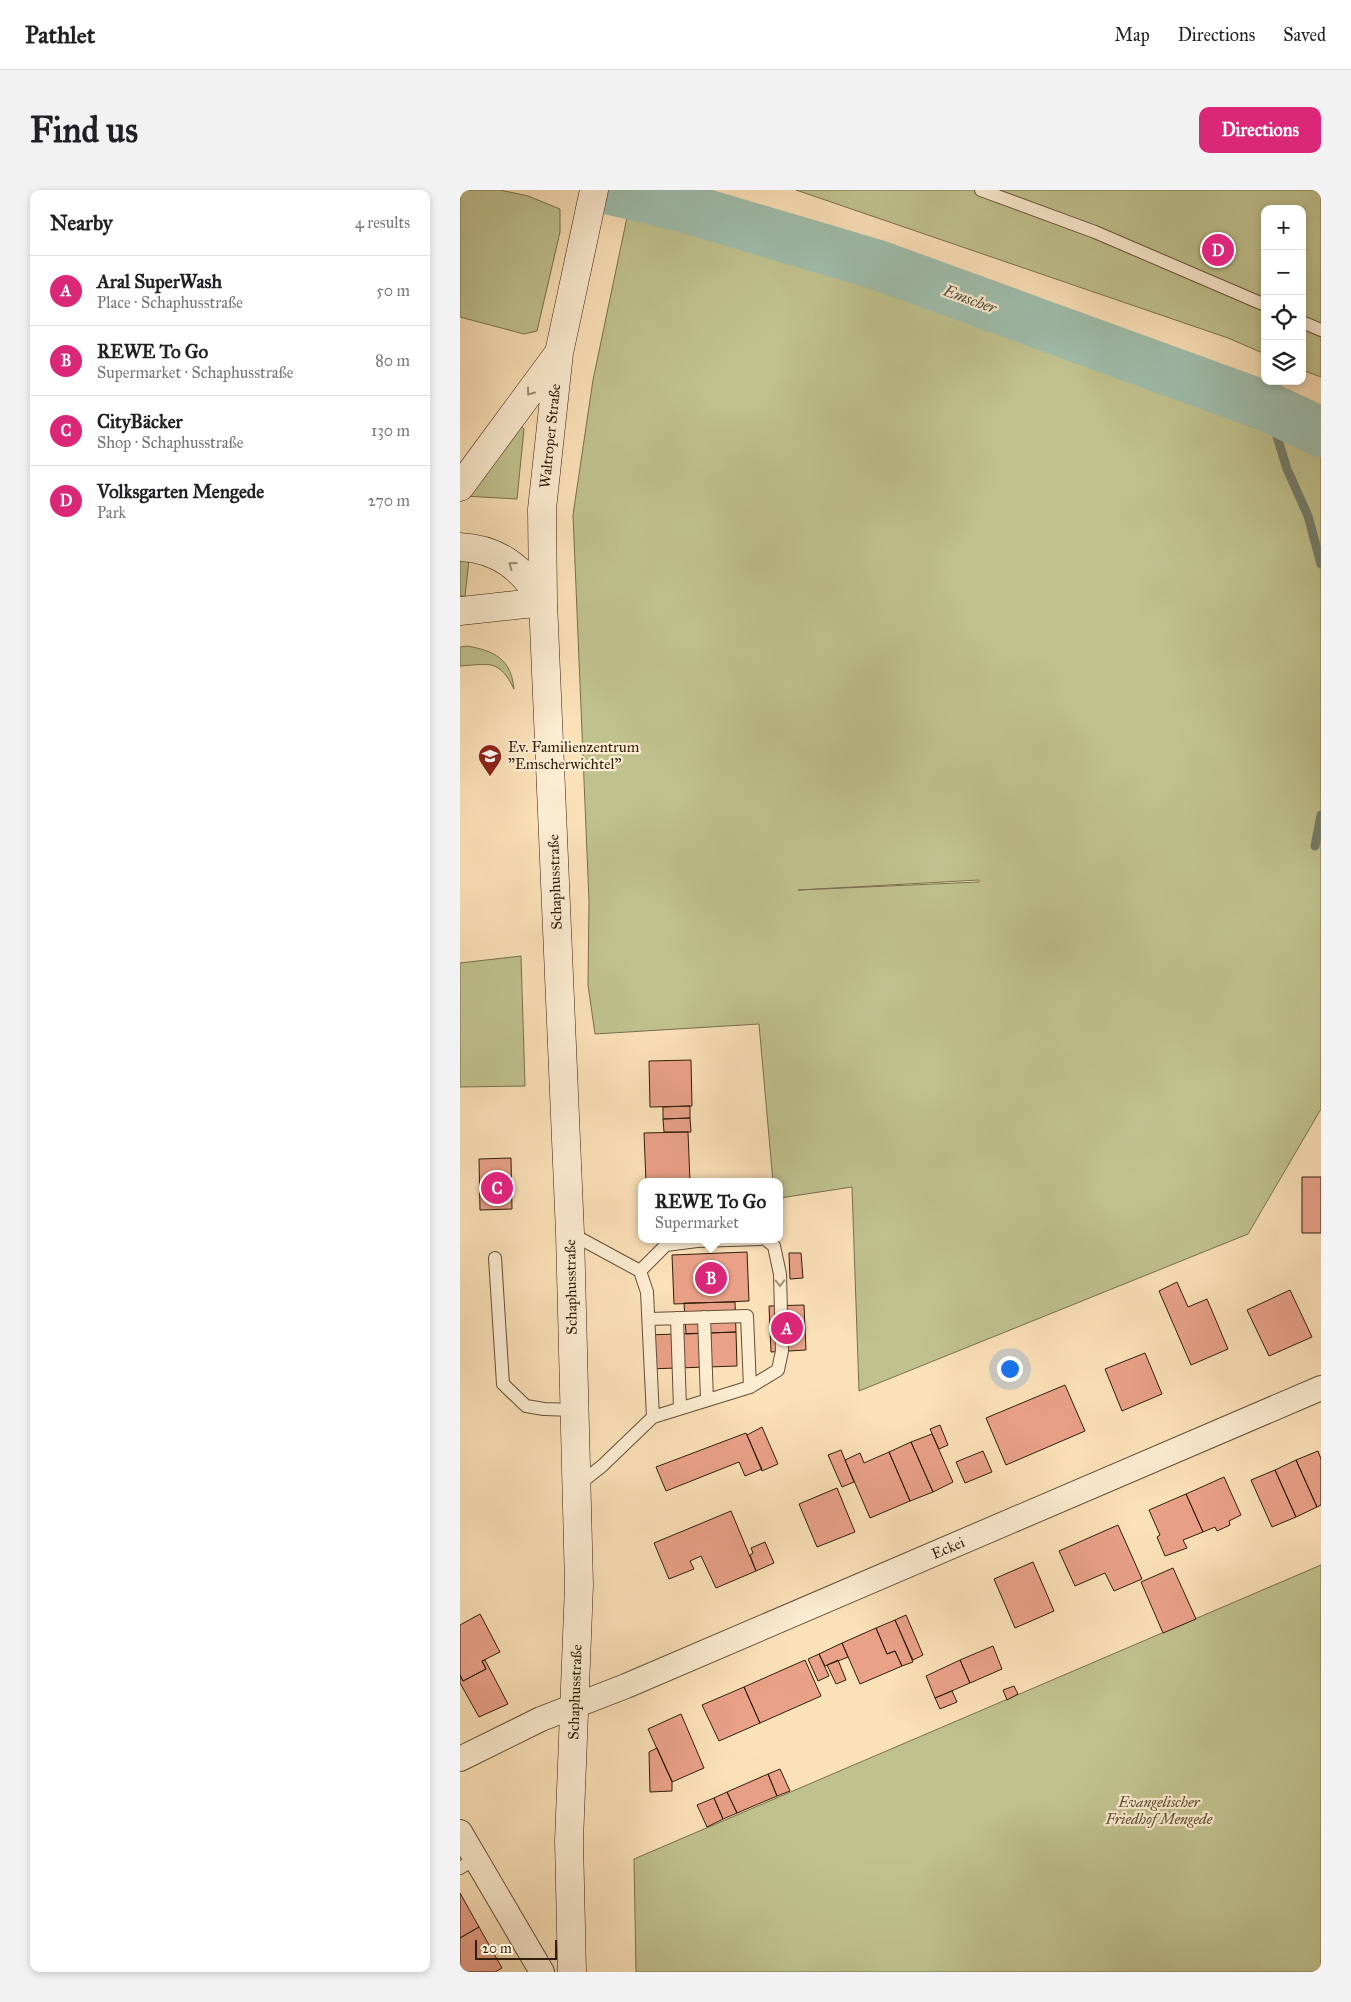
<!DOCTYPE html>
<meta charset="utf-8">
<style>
:root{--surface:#fff;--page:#f2f2f2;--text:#202124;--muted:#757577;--line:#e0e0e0;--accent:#db2777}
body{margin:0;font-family:"IM FELL Great Primer",serif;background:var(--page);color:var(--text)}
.controls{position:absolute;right:15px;top:15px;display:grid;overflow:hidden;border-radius:10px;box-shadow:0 2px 8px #0003}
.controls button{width:45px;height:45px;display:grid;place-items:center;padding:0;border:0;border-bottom:1px solid var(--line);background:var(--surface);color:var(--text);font:25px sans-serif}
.scale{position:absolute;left:15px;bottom:12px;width:82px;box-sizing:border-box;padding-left:5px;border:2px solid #301d0b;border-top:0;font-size:14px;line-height:18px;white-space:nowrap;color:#301d0b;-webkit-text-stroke:4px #fcecd1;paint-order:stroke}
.you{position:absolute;left:549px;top:1178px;width:18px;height:18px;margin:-12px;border:4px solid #fff;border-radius:50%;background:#1a73e8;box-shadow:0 0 0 8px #1a73e833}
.badge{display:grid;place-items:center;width:32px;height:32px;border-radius:50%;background:var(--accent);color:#fff;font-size:16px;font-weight:700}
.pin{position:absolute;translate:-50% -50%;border:2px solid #fff;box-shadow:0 1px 5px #0006}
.popup{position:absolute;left:178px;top:988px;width:145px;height:65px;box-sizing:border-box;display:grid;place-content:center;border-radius:10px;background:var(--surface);filter:drop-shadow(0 1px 4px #0005);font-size:16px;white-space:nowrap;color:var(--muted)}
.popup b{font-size:19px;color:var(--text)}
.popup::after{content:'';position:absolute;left:50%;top:100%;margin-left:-10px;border:10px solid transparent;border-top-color:var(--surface)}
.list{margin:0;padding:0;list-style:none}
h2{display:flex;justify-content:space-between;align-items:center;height:65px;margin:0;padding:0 20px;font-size:21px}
h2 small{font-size:16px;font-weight:400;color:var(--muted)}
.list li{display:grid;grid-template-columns:32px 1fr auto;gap:15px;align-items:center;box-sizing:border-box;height:70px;padding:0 20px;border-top:1px solid var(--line)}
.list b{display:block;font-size:19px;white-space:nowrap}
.list p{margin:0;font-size:16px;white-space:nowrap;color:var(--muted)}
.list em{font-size:16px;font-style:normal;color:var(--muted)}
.icon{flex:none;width:28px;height:28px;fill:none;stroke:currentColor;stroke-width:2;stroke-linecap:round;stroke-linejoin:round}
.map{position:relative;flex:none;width:861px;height:1782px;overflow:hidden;border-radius:10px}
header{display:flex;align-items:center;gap:30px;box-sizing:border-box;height:70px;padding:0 25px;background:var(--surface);border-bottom:1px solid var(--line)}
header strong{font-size:24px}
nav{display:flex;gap:28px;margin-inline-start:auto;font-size:18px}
.intro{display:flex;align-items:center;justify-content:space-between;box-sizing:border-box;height:120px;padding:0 30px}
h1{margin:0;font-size:35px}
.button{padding:12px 22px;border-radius:10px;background:var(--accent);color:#fff;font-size:18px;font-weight:700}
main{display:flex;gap:30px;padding:0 30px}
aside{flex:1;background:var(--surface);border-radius:10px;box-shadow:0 2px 8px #0003}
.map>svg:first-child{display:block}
.green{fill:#c0c28e;stroke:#78704c;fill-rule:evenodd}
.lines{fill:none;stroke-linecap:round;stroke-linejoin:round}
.stream{stroke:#737e6c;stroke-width:9}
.river{stroke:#9fbeac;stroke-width:50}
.building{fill:#e9a188;stroke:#301d0b}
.lane-casing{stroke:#634e36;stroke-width:14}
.street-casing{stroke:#634e36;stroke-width:26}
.secondary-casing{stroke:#301d0b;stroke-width:29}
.lane{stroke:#fcecd1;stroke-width:12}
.street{stroke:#fcecd1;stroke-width:24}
.secondary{stroke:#fcecd1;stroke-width:28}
.oneway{stroke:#a08f78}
.labels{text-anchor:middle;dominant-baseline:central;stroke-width:4.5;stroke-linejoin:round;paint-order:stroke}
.street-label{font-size:15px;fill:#301d0b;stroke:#fcecd1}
.poi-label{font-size:15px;fill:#301d0b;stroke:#fcecd1;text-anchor:start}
.park-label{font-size:15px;font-style:italic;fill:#5b4f32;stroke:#fcecd1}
.water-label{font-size:16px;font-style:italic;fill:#514d3b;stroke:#fcecd1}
</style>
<header>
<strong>Pathlet</strong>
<nav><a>Map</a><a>Directions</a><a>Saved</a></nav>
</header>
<div class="intro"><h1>Find us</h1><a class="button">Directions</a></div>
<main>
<aside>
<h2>Nearby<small>4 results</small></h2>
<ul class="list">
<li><span class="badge">A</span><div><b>Aral SuperWash</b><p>Place · Schaphusstraße</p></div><em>50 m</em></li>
<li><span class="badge">B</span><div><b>REWE To Go</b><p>Supermarket · Schaphusstraße</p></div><em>80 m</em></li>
<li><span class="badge">C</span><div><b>CityBäcker</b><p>Shop · Schaphusstraße</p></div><em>130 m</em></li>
<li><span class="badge">D</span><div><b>Volksgarten Mengede</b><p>Park</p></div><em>270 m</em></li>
</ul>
</aside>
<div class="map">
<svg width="861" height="1782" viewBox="0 0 861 1782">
<rect width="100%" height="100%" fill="#fbe1b8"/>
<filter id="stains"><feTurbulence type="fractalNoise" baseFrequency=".004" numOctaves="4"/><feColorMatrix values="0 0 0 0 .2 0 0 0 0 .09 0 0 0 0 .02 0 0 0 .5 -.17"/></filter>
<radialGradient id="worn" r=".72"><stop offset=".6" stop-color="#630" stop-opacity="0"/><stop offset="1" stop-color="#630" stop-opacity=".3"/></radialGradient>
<path class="green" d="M0,0H40L68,6L100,19V42L77,141L64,144L0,127Z
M336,0H861V187L842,180V19H805V164L768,148Z
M170,13L769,216L861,255V919L788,1044L399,1201L392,997L320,1008V992H313L299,834L135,844L128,795L129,711L113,325L133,190ZM519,690V692L338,700H339Z
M62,237L64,239L57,309L3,306L59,238Z
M0,369L9,370L5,406H0Z
M7,456C35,461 51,469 54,499C39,469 30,474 0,476V457Z
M61,766L65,896L0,897V773Z
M861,1375V1782H176L174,1669Z"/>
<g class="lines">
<path class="stream" d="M808,217L827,279L848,326L861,374
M855,656L861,625"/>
<path class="river" d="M151,0L222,17L418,75L808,217L861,242"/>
</g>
<path class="building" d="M231,870L232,916L190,917L189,871Z
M230,916V928L203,929V917Z
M230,928L231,942H204L203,929Z
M228,942L230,992H186L184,943Z
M51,968L52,1019L20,1020L19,969Z
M842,987H861V1043H842Z
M287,1062L289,1111L214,1114L212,1065Z
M329,1063H341L343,1088L330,1089Z
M717,1092L728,1117L747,1109L768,1159L731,1175L699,1101Z
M830,1100L852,1147L809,1166L787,1120Z
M275,1112L276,1142L226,1144L224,1113Z
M344,1115L346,1160L311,1162L309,1116Z
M276,1142L277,1176L187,1179L186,1145Z
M685,1163L702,1204L662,1221L645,1179Z
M605,1195L625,1241L546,1275L526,1228Z
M480,1235L488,1255L479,1259L470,1239Z
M302,1237L318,1274L302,1281L287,1245Z
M286,1243L302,1279L285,1286L279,1272L206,1301L196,1277Z
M472,1244L493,1292L473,1302L451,1252Z
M451,1252L473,1302L450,1311L429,1262Z
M381,1260L394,1292L382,1297L368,1265Z
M523,1261L532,1282L505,1293L496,1272Z
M858,1261L861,1269V1315L857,1317L836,1270Z
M429,1262L450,1311L410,1328L385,1270L400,1263L404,1273Z
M836,1270L857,1317L836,1327L815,1280Z
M815,1280L836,1327L812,1337L791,1290Z
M764,1287L781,1325L769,1331L770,1335L757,1341L755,1337L743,1342L726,1304Z
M377,1298L395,1342L357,1357L339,1314Z
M726,1304L743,1342L723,1350L727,1358L705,1366L697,1347L700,1345L689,1320Z
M271,1321L296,1381L256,1398L241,1366L230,1371L234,1379L209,1389L194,1353Z
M658,1335L682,1389L654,1401L645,1383L615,1396L599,1361Z
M305,1352L314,1373L296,1381L290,1365L293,1363L291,1358Z
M573,1372L594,1421L555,1438L534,1389Z
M713,1378L736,1429L703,1443L681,1392Z
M20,1424L40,1462L22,1471L26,1479L3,1491L0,1485V1435Z
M446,1425L463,1465L453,1470L435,1430Z
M435,1430L453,1472L442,1476L435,1461L427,1464L416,1438Z
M416,1438L427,1464L435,1461L442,1476L400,1494L382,1453Z
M382,1453L388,1467L365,1476L359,1464Z
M533,1456L542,1479L510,1493L500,1470Z
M359,1464L369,1486L358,1491L348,1469Z
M25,1470L48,1514L19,1527L0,1493V1485L3,1491L26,1479L22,1471Z
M345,1470L361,1506L300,1533L284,1497Z
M378,1470L386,1490L376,1494L367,1475Z
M500,1470L510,1493L475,1508L466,1486Z
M554,1496L558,1504L547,1510L543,1500Z
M284,1497L300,1533L259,1551L242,1515Z
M492,1501L497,1512L480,1519L475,1508Z
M221,1524L244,1578L212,1592L188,1539Z
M197,1558L212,1591V1601L190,1602L189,1562Z
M320,1579L330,1601L317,1606L308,1584Z
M308,1584L317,1606L277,1623L267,1602Z
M267,1602L277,1623L263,1629L254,1608Z
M254,1608L263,1629L247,1637L237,1615Z
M0,1703L19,1737L0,1748Z
M19,1737L42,1778L35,1782H0V1748Z"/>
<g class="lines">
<g class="lane-casing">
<path id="lane" d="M521,0L635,42L805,115
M842,132L861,140
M110,1043L180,1081L187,1102L193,1227
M35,1068L43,1194L66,1216L84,1219L114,1220
M180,1081L206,1055L237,1051L300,1049
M244,1127L247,1210
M217,1128L220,1218
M189,1129L287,1126L290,1197
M118,1295L142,1276L193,1227L290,1197L318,1180L322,1161L320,1084L314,1056L305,1049
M0,1678L15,1669"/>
</g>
<g class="street-casing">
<path id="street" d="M0,1569L81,1529L166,1496L861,1198
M0,1642L82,1782"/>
</g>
<g class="secondary-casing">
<path id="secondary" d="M0,297L98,164
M0,357C40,359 63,379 83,412
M0,421L83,412
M112,1782L109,1651L119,1395L110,1043L83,412L82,319L99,163L134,0"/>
</g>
<use href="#lane" class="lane"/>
<use href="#street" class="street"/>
<use href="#secondary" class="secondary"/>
</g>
<defs><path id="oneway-chevron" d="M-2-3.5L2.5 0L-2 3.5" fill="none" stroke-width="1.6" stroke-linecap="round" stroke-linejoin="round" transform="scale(1.25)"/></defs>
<g class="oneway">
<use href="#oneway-chevron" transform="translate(70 202) rotate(126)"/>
<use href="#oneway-chevron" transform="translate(52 375) rotate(-144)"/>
<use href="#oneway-chevron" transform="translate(320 1093) rotate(89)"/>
</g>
<defs>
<g id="school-pin" transform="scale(1.25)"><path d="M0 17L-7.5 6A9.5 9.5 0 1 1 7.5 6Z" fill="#8f2418" stroke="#fcecd1"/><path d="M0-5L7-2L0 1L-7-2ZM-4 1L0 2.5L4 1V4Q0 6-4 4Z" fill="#fff"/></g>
</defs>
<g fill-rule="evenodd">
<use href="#school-pin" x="30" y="566"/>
</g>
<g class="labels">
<g class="street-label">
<text transform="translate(90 246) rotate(-84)">Waltroper Straße</text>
<text transform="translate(95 692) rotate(-92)">Schaphusstraße</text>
<text transform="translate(111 1097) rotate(-91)">Schaphusstraße</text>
<text transform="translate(488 1358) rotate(-23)">Eckei</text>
<text transform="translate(115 1502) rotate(-88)">Schaphusstraße</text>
</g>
<g class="poi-label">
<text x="48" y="557">Ev. Familienzentrum<tspan x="48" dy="17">"Emscherwichtel"</tspan></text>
</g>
<g class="park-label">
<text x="699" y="1612">Evangelischer<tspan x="699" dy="17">Friedhof Mengede</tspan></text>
</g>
<g class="water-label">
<text transform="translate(510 109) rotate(20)">Emscher</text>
</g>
</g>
<rect width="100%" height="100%" filter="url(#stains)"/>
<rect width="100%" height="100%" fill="url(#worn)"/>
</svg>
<div class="controls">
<button>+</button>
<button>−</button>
<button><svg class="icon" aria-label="locate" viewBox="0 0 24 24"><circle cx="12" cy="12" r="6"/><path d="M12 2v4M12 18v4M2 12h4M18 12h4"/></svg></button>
<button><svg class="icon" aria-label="layers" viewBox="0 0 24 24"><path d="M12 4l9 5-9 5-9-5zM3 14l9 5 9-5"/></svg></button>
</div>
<div class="scale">20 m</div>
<div class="you"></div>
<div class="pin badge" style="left:327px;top:1138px">A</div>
<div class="pin badge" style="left:251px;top:1088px">B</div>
<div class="popup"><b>REWE To Go</b>Supermarket</div>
<div class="pin badge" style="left:37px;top:998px">C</div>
<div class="pin badge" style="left:758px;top:60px">D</div>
</div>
</main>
